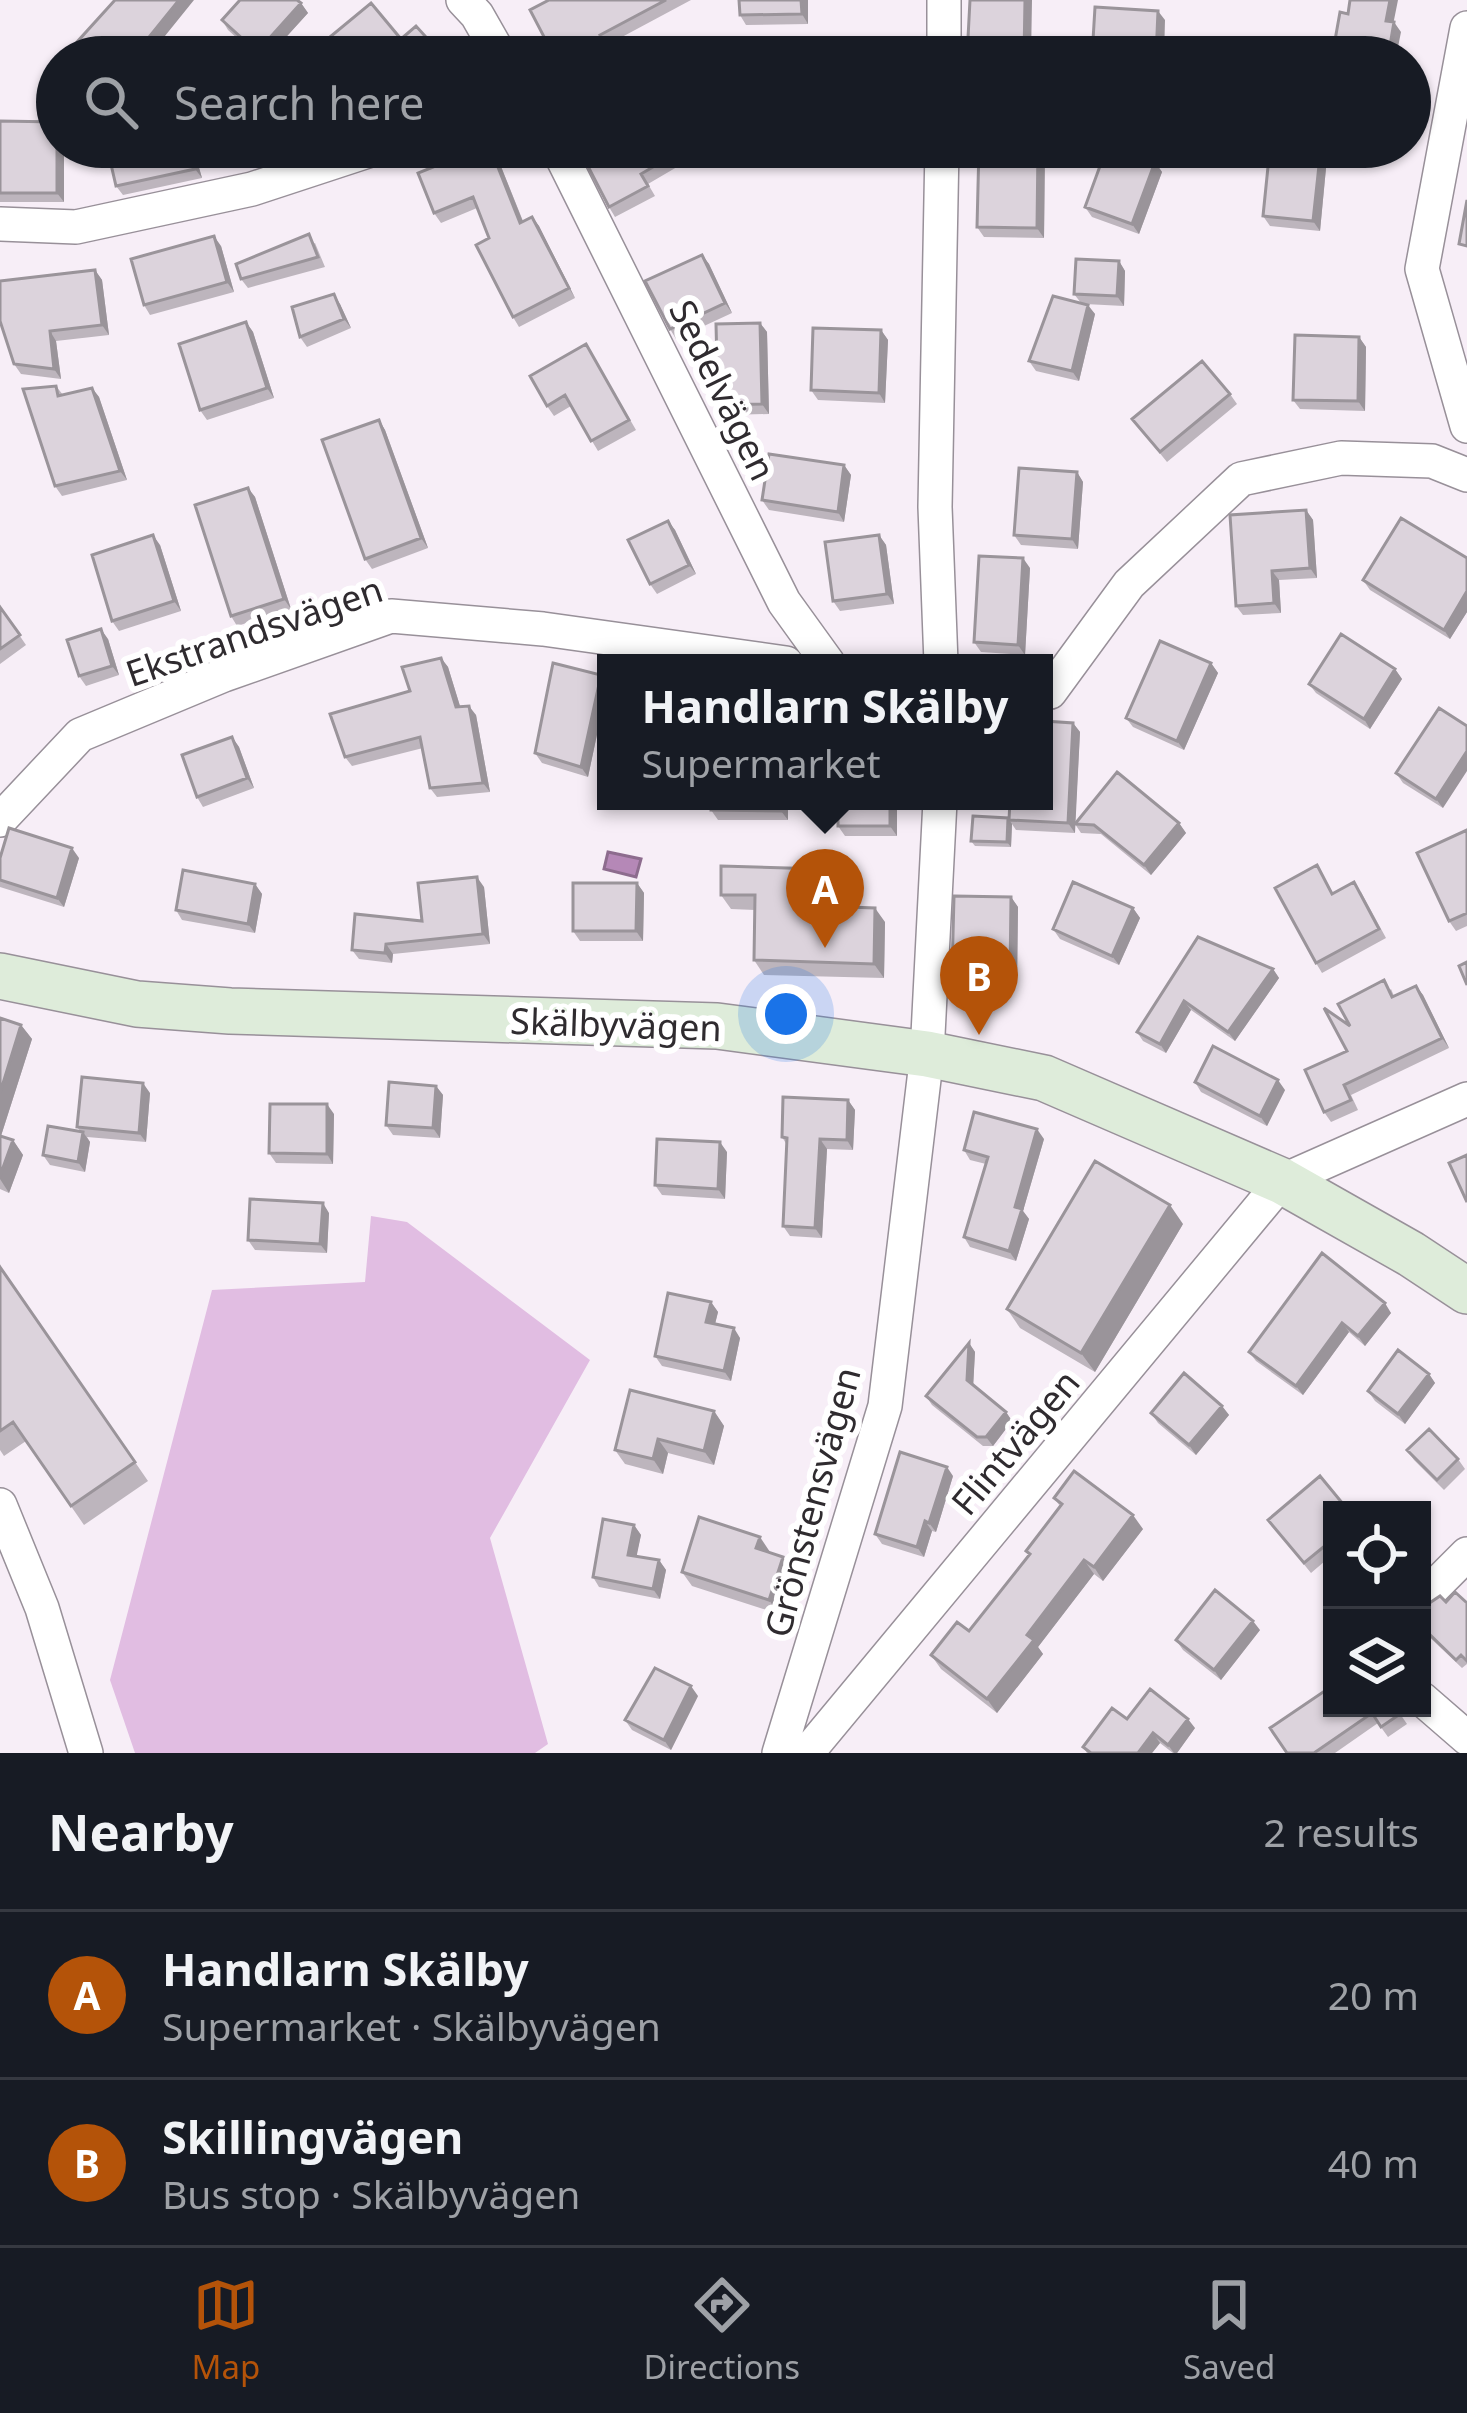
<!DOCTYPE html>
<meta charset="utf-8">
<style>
:root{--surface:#171b24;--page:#20242c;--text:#f1f3f6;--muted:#9ea1a6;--line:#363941;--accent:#b45309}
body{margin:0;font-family:"Noto Sans",sans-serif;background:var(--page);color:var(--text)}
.controls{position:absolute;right:36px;bottom:36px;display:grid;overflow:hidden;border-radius:0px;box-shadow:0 3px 9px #0004}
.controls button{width:108px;height:108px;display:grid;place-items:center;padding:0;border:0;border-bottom:3px solid var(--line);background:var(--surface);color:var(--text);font:60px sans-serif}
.you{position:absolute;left:786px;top:1014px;width:42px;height:42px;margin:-30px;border:9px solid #fff;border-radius:50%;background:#1a73e8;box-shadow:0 0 0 18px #1a73e833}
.badge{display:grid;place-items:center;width:78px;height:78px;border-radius:50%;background:var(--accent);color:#fff;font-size:39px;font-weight:700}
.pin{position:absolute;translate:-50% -99px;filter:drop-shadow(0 3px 6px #0008)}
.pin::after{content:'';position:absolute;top:63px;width:42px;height:36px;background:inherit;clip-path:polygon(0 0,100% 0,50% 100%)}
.popup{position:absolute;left:597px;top:654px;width:456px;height:156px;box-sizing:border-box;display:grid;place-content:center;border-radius:0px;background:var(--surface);filter:drop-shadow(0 3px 9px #0005);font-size:39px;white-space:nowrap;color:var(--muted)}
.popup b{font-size:45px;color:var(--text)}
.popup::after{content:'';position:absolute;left:50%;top:100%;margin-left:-24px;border:24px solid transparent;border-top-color:var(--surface)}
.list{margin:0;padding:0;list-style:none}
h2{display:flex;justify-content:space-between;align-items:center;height:156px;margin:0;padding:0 48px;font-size:51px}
h2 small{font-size:39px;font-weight:400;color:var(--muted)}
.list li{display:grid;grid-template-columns:78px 1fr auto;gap:36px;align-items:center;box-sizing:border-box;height:168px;padding:0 48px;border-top:3px solid var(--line)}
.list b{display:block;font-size:45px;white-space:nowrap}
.list p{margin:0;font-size:39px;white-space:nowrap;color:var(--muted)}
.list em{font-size:39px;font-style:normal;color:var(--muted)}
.icon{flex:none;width:66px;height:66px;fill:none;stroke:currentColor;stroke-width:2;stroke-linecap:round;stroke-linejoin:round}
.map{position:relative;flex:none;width:1467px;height:1753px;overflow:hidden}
.search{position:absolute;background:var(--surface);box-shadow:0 3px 9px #0004;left:36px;right:36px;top:36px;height:132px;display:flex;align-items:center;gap:30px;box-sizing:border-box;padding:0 42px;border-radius:66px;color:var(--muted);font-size:45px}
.sheet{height:492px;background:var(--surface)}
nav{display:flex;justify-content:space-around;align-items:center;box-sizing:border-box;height:168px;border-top:3px solid var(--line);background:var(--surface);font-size:33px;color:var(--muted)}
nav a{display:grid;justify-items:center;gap:6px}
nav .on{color:var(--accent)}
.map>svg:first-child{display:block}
.green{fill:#e1bde2}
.water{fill:#b588b7;stroke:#8d6c8e;stroke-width:3}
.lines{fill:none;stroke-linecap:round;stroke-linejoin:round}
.street-casing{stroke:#989099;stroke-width:36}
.secondary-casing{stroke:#989099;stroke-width:48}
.street{stroke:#fff;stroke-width:33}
.secondary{stroke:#deecda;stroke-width:45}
.wall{fill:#bdb5bd}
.shaded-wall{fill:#9a949a}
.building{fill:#dcd3dc;stroke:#9a949a;stroke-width:3}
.labels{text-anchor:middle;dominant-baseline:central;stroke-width:12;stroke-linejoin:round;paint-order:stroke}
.street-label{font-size:36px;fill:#2f2b2f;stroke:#fff}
</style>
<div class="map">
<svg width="1467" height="1753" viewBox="0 0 1467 1753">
<rect width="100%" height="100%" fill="#f7eef7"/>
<path class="green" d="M371,1216L407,1222L590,1360L490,1538L548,1744L535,1753H135L110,1680L212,1290L365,1282Z"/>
<path class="water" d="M608,852L641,859L636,877L604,869Z"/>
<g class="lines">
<g class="street-casing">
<path id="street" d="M463,0L477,15L501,57
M1467,28L1422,269L1467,426
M944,57V0
M557,147L784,602L828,663
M0,224L76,227L252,189L380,147
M941,663L935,507L942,147
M1044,692H1050L1129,584L1241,479L1341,458L1432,461L1467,475
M0,820L80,735L224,675L391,616L543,629L786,663
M0,1505L42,1608L86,1753
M1422,1599L1467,1554
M1422,1699L1467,1738
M779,1753L885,1406L927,1054L940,801
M807,1753L1282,1181L1467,1099"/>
</g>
<g class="secondary-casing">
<path id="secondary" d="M0,976L137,1004L230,1011L717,1026L927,1054L1044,1078L1282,1181L1411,1254L1467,1291"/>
</g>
<use href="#street" class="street"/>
<use href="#secondary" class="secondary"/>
</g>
<path class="wall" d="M549,0H691L607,45L612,54L606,57H547L553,54Z
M739,0H808V24L746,25L740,15Z
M301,3L308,13L268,57H258L228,30L222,20Z
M401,39L435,47L442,57H317Z
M0,121L57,122L64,202H0Z
M107,147H193L202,178L123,195L116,186Z
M578,147H711L648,184L655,196L615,217L609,207Z
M819,147V160L752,161L745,151Z
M1045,147L1044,238L984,237L977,227Z
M1270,147H1328L1320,231L1270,226L1263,216Z
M496,154L523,221L532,217L539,226L575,298L519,327L513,317L489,238L477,208L441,223L434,213Z
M1155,162L1162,172L1139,234L1092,217L1085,207Z
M315,243L325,267L248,288L241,279Z
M221,246L234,292L150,315L144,305Z
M702,255L709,264L732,313L676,339L670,329Z
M1119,261L1125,271L1124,306L1085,304L1095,314L1079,381L1036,371L1029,361L1081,303L1074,294Z
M95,270L102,280L109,335L56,341L61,379L21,374L14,364Z
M340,304L351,328L307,347L300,337Z
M246,322L253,332L274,398L207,420L200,410Z
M760,323L767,332L769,414L725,415L718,405Z
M881,330L888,340L885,403L818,400L811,390Z
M1359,337L1366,347L1365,411L1300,409L1293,400Z
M586,344L636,430L598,451L571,406L554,416L547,406Z
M56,386L63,395L92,388L99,397L127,480L62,496L55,486Z
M1230,394L1237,404L1167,462L1132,419Z
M379,420L385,430L428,548L372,569L365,559Z
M844,465L851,475L844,522L769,510L762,500Z
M1077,472L1083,482L1078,549L1021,545L1014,535Z
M248,488L255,497L291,609L237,626L231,616Z
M1306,510L1313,520L1317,578L1279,580L1281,613L1243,615L1236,606Z
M668,521L675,530L696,574L657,594L650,584Z
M879,535L886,545L894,604L840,611L833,601Z
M160,545L181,611L119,631L112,621Z
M1467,558V612L1450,639L1370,590L1363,580Z
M1030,568L1025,655L981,652L974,642Z
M0,607L26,645L0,664Z
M108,639L119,675L86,686L79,676Z
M441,658L448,667L460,706L476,715L490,792L437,797L430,788L423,748L352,766L345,757Z
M1211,663L1218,673L1184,750L1133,727L1126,718Z
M1395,669L1402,679L1370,729L1316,693L1309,684Z
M606,682V692L588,777L542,763L535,753Z
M1439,708L1443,808L1403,783L1396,773Z
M1073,723L1080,732L1075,823H1179L1186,833L1151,875L1101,834L1081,833L1075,824V833L1016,830L1012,824L1011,847L975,846L971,841L1008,818Z
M232,737L239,747L254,788L203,807L197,797Z
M788,801V820H718L711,810Z
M897,801V836H845L838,826Z
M1467,830V926L1456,931L1449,921Z
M0,858H79L64,907L0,887Z
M1317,865L1333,893L1361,892L1386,938L1322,973L1316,963Z
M820,869L830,883V906L885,922L884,978L764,975L754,960L755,910L731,909L721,895Z
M637,883L644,893L643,941H580L573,931Z
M255,884L262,894L255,933L182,920L176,910Z
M484,887L490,944L393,954L392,963L359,959L352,950L422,921Z
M1011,897L1018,907L1017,983H959L952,973Z
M1133,908L1140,918L1119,965L1060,939L1053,929Z
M1198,937L1273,969L1279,978L1235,1041L1191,1010L1166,1053L1143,1041L1137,1032Z
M1416,986L1423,995L1449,1048L1351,1095L1358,1110L1331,1122L1324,1112L1347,1051L1350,1026L1391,989L1394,996Z
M0,1018L21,1025L32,1039L1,1136L13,1140L23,1155L9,1193L0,1189Z
M1195,1082L1285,1090L1267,1126L1201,1092Z
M436,1086L443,1095L440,1138L393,1135L386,1125Z
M150,1093L146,1142L87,1137L90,1142L85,1172L50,1165L43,1155L81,1132L77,1127Z
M848,1100L855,1110L853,1150L827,1149L822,1238L790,1236L783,1226L787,1145L782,1137Z
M334,1114L333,1164L276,1163L269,1153Z
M1044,1139L1023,1211L1029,1219L1016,1261L970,1247L964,1237L986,1164L970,1160L964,1150Z
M727,1152L725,1199L662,1195L655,1185Z
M329,1213L327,1253L255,1250L248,1240Z
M1183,1224L1095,1372L1020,1328L1007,1309Z
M1322,1253L1391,1313L1365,1346L1349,1332L1303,1395L1256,1361L1249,1352Z
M0,1266L148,1481L84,1525L26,1441L4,1456L0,1450Z
M711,1302L718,1312L715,1324L740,1338L731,1381L662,1366L655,1356Z
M969,1343L975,1352L973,1386L1006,1412L1012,1421L993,1446H983L932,1405L926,1396Z
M1429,1374L1435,1383L1405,1424L1375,1401L1368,1391Z
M1222,1406L1229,1415L1196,1455L1158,1423L1151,1413Z
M714,1411L724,1426L714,1465L668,1453L663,1474L625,1464L615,1450Z
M1407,1450L1458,1459L1465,1469L1444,1490L1414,1460Z
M953,1476L936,1532L932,1531L924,1557L882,1544L875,1534Z
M1054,1498L1143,1529L1103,1581L1094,1574L1038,1647L1043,1654L997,1713L941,1669L931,1655L969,1631L1029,1555L1026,1551L1060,1506Z
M1332,1510V1555L1311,1573L1268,1520Z
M634,1525L641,1535L636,1556L659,1560L666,1570L660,1599L599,1587L593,1577Z
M770,1552L793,1571L779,1614L692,1586L682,1572Z
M1446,1602L1467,1603V1664L1462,1668L1422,1630V1608Z
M1260,1630L1221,1680L1183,1650L1176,1640Z
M698,1696L671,1750L632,1730L625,1720Z
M1396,1708L1407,1724L1388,1737L1378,1723L1335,1753H1287L1270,1728Z
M1127,1719L1195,1728L1177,1753H1173L1160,1743L1152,1753H1087L1083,1747Z"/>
<path class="shaded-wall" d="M179,0H194L148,57H133Z
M801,0H808V24L802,14Z
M1025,0H1032L1031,57H1024Z
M1390,0H1398L1392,30L1386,21Z
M301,3L308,13L268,57H260L257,52Z
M1158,11L1165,20L1164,57H1156Z
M1394,22L1401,32L1396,57H1388Z
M57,147H64V202L57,193Z
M189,147H193L202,178L195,169Z
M490,147L496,154L527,232L520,223Z
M812,147H819V160L812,150Z
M1038,147H1045L1044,238L1037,228Z
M1321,147H1328L1320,231L1313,221Z
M1155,162L1162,172L1139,234L1132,224Z
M532,217L539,226L575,298L569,288Z
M214,236L221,246L234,292L227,282Z
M702,255L709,264L732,313L725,303Z
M1119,261L1125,271L1124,306L1117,296Z
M95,270L102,280L109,335L102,325Z
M334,294L340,304L351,328L344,319Z
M1088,305L1095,314L1079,381L1072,371Z
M246,322L253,332L274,398L267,388Z
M760,323L767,332L769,414L762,404Z
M881,330L888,340L885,403L879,393Z
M50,331L56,341L61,379L54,369Z
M1359,337L1366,347L1365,411L1358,401Z
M92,388L99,397L127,480L120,471Z
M379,420L385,430L428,548L421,538Z
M844,465L851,475L844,522L838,512Z
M1077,472L1083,482L1078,549L1072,539Z
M248,488L255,497L291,609L284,599Z
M1306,510L1313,520L1317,578L1310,568Z
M668,521L675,530L696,574L689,565Z
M153,535L160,545L181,611L174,601Z
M879,535L886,545L894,604L887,594Z
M1023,558L1030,568L1025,655L1018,645Z
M1272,571L1279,580L1281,613L1274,603Z
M1467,591V612L1450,639L1444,630Z
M101,629L108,639L119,675L112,666Z
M441,658L448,667L463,716L456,707Z
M1211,663L1218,673L1184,750L1177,741Z
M1395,669L1402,679L1370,729L1364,719Z
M601,675L606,682V692L588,777L581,767Z
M469,706L476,715L490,792L483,783Z
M1073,723L1080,732L1075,833L1068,823Z
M232,737L239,747L254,788L247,778Z
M1467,751V771L1443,808L1436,799Z
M781,801H788V820L781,811Z
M890,801H897V836L890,826Z
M1009,820L1012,824L1011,847L1007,842Z
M1179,823L1186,833L1151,875L1144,865Z
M72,848L79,858L64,907L57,898Z
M820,869L830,883L829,921L819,906Z
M477,877L484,887L490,944L483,934Z
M637,883L644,893L643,941L636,931Z
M255,884L262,894L255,933L248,924Z
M1011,897L1018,907L1017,983L1010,974Z
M875,908L885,922L884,978L874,964Z
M1133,908L1140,918L1119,965L1112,956Z
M386,944L393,954L392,963L385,953Z
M1273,969L1279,978L1235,1041L1228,1032Z
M1416,986L1423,995L1449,1048L1442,1038Z
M1184,1001L1191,1010L1166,1053L1160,1044Z
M21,1025L32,1039L0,1139V1093Z
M1278,1080L1285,1090L1267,1126L1260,1116Z
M143,1083L150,1093L146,1142L139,1133Z
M436,1086L443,1095L440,1138L433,1128Z
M848,1100L855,1110L853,1150L847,1140Z
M327,1104L334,1114L333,1164L327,1154Z
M1037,1129L1044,1139L1023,1211L1029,1219L1016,1261L1009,1251L1015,1207Z
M83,1132L90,1142L85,1172L78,1162Z
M820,1139L827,1149L822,1238L815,1228Z
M13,1140L23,1155L9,1193L0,1179V1176Z
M720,1142L727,1152L725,1199L718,1189Z
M323,1203L329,1213L327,1253L320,1244Z
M1170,1205L1183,1224L1095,1372L1081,1353Z
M711,1302L718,1312L713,1332L706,1322Z
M1385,1303L1391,1313L1365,1346L1358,1336Z
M1342,1323L1349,1332L1303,1395L1296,1386Z
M734,1328L740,1338L731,1381L724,1371Z
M969,1343L975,1352L973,1389L967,1380Z
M1429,1374L1435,1383L1405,1424L1398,1414Z
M1222,1406L1229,1415L1196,1455L1189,1445Z
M714,1411L724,1426L714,1465L704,1451Z
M1006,1412L1012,1421L993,1446L986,1437Z
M658,1439L668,1453L663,1474L653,1459Z
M947,1467L953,1476L936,1532L929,1523Z
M1133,1515L1143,1529L1103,1581L1094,1567Z
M925,1521L932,1531L924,1557L917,1547Z
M634,1525L641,1535L635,1564L628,1555Z
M760,1537L770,1552L766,1563L756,1548Z
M783,1557L793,1571L779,1614L769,1600Z
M659,1560L666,1570L660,1599L653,1589Z
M1084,1560L1094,1574L1038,1647L1043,1654L997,1713L987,1699L1027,1635Z
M1253,1621L1260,1630L1221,1680L1214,1670Z
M691,1686L698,1696L671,1750L664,1740Z
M1188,1719L1195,1728L1177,1753H1174L1168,1745Z
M1153,1733L1160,1743L1152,1753H1138Z"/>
<path class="building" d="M115,0H179L133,57H81L77,42Z
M240,0H297L301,3L257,52L222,20Z
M549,0H666L600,35L605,44L581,57H547L553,54L530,10Z
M739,0H801L802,14L740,15Z
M970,0H1025L1024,57H967Z
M1350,0H1390L1386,21L1394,22L1388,57H1332L1340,12L1348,14Z
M371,3L401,39L416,26L435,47L423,57H318L313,51Z
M1095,7L1158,11L1156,57H1092Z
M0,121L57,122V193H0Z
M107,147H189L195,169L116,186Z
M483,147H490L520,223L532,217L569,288L513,317L476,245L489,238L473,197L434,213L418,173Z
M578,147H687L641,174L648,186L609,207Z
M745,147H812V150L745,151Z
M979,147H1038L1037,228L977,227Z
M1107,147H1113L1155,162L1132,224L1085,207Z
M1270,147H1321L1313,221L1263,216Z
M1467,200V246L1459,244Z
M309,234L318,257L241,279L236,264Z
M214,236L227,282L144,305L131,259Z
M702,255L725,303L670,329L645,281Z
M1076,259L1119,261L1117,296L1074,294Z
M95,270L102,325L50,331L54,369L14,364L0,321V281Z
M334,294L344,319L300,337L292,307Z
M1053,296L1088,305L1072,371L1029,361Z
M246,322L267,388L200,410L179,344Z
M760,323L762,404L718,405L716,324Z
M813,328L881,330L879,393L811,390Z
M1295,335L1359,337L1358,401L1293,400Z
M586,344L629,420L591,441L565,395L547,406L530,376Z
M1202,361L1230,394L1160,452L1132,419Z
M56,386L58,396L92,388L120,471L55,486L23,389Z
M379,420L421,538L365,559L322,440Z
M769,454L844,465L838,512L762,500Z
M1019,468L1077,472L1072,539L1014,535Z
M248,488L284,599L231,616L195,505Z
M1306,510L1310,568L1272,571L1274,603L1236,606L1230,515Z
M1401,518L1467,558V591L1444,630L1363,580Z
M668,521L689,565L650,584L628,540Z
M153,535L174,601L112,621L92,555Z
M879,535L887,594L833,601L825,542Z
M979,556L1023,558L1018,645L974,642Z
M0,607L20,635L0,649Z
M101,629L112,666L79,676L67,640Z
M1341,634L1395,669L1364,719L1309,684Z
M1160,641L1211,663L1177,741L1126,718Z
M441,658L456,707L469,706L483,783L430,788L420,737L345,757L330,714L410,691L402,667Z
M553,663L601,675L581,767L535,753Z
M1439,708L1467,726V751L1436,799L1396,773Z
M1044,721L1073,723L1068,823L1009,820L1010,801H1044Z
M232,737L247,778L197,797L182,755Z
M1117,772L1179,823L1144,865L1094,825L1075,824Z
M711,801H781V811L711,810Z
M838,801H890V826H838Z
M973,816L1008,818L1007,842L971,841Z
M9,828L72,848L57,898L0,880V858Z
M1467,830V913L1449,921L1417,853Z
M1317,865L1332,894L1354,882L1379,929L1316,963L1275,888Z
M721,866L820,869L819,906L875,908L874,964L754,960L755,895H721Z
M183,870L255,884L248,924L176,910Z
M477,877L483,934L386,944L385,953L352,950L355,914L422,921L418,883Z
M1073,882L1133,908L1112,956L1053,929Z
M573,883H637L636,931H573Z
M954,896L1011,897L1010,974L952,973Z
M1198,937L1273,969L1228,1032L1184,1001L1160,1044L1137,1032Z
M1467,962V985L1459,966Z
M1384,980L1392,997L1416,986L1442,1038L1344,1085L1351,1100L1324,1112L1305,1070L1347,1051L1324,1008L1350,1026L1338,1004Z
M0,1018L21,1025L0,1093Z
M1213,1046L1278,1080L1260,1116L1195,1082Z
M82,1077L143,1083L139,1133L77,1127Z
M389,1082L436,1086L433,1128L386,1125Z
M783,1097L848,1100L847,1140L820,1139L815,1228L783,1226L787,1138L782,1137Z
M270,1104H327V1154L269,1153Z
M974,1112L1037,1129L1015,1207L1022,1209L1009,1251L964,1237L988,1157L964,1150Z
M48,1126L83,1132L78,1162L43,1155Z
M0,1136L13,1140L0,1176Z
M657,1139L720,1142L718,1189L655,1185Z
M1467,1155V1202L1449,1163Z
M1095,1161L1170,1205L1081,1353L1007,1309Z
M250,1199L323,1203L320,1244L248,1240Z
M1322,1253L1385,1303L1358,1336L1342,1323L1296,1386L1249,1352Z
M0,1267L135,1462L71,1506L13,1422L0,1431Z
M668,1293L711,1302L706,1322L734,1328L724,1371L655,1356Z
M969,1343L967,1380L1006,1412L986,1437H977L926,1396Z
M1398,1350L1429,1374L1398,1414L1368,1391Z
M1184,1373L1222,1406L1189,1445L1151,1413Z
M630,1390L714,1411L704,1451L658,1439L653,1459L615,1450Z
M1429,1429L1458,1459L1437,1480L1407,1450Z
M900,1452L947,1467L929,1523L925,1521L917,1547L875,1534Z
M1074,1471L1133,1515L1094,1567L1084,1560L1027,1635L1034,1640L987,1699L931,1655L957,1622L969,1631L1030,1554L1026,1551L1062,1504L1054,1498Z
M1320,1476L1348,1510H1332V1540L1304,1563L1268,1520Z
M699,1517L760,1537L756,1548L783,1557L769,1600L682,1572Z
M603,1519L634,1525L628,1555L659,1560L653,1589L593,1577Z
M1215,1590L1253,1621L1214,1670L1176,1640Z
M1455,1592L1467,1603V1661L1461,1655L1456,1660L1422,1627V1608L1440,1596L1446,1602Z
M655,1668L691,1686L664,1740L625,1720Z
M1332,1686V1708H1396L1400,1714L1381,1727L1372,1713L1314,1753H1287L1270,1728Z
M1150,1689L1188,1719L1168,1745L1153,1733L1138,1753H1091L1083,1747L1112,1708L1127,1719Z"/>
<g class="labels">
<g class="street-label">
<text transform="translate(723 390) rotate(64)">Sedelvägen</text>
<text transform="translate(254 631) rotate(-19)">Ekstrandsvägen</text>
<text transform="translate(616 1024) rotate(2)">Skälbyvägen</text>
<text transform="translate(1015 1442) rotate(-50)">Flintvägen</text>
<text transform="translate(812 1502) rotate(-75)">Grönstensvägen</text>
</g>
</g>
</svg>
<div class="controls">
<button><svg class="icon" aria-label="locate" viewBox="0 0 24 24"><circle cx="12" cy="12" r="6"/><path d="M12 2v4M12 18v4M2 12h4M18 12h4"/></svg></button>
<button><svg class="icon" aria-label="layers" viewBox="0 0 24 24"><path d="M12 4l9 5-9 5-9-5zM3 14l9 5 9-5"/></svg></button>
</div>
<div class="you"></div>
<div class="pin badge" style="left:825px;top:948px">A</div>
<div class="popup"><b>Handlarn Skälby</b>Supermarket</div>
<div class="pin badge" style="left:979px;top:1035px">B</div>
<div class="search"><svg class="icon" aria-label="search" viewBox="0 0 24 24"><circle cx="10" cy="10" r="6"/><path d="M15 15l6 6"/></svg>Search here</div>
</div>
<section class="sheet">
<h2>Nearby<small>2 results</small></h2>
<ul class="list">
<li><span class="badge">A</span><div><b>Handlarn Skälby</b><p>Supermarket · Skälbyvägen</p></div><em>20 m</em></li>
<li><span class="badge">B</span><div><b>Skillingvägen</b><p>Bus stop · Skälbyvägen</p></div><em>40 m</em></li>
</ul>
</section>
<nav>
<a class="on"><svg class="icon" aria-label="map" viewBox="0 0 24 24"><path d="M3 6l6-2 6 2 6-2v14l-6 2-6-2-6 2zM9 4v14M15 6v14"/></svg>Map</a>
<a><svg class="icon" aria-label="directions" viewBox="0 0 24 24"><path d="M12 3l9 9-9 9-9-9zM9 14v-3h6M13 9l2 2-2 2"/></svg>Directions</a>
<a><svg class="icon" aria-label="saved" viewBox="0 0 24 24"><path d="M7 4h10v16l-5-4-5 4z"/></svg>Saved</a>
</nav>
